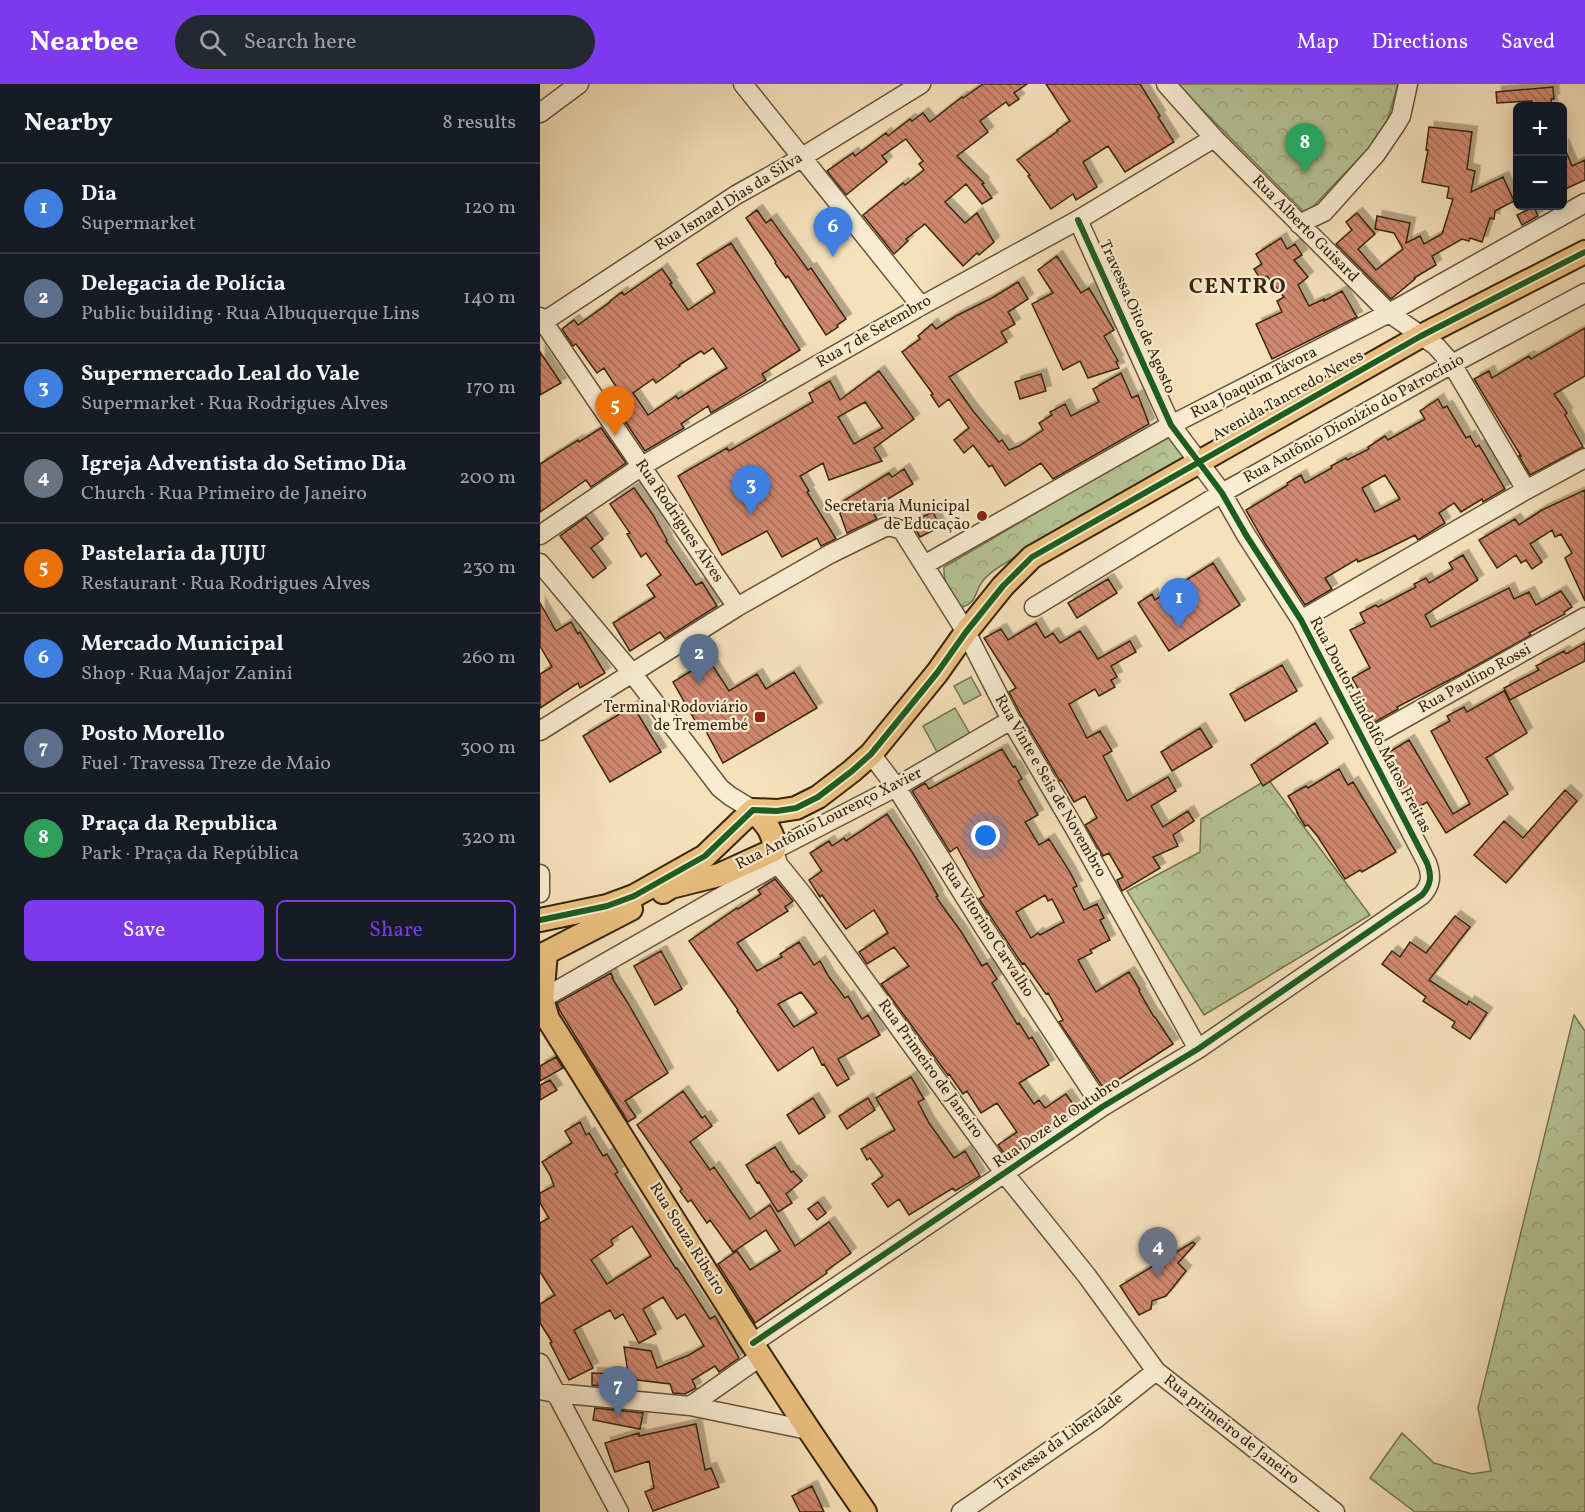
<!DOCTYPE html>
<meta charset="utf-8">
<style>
:root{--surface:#171b24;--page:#242831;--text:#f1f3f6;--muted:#9ea1a6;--line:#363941;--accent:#7c3aed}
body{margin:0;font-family:Vollkorn,serif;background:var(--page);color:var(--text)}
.controls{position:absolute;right:18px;top:18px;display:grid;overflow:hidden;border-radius:9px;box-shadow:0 3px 15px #0003}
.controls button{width:54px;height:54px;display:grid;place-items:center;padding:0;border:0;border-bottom:2px solid var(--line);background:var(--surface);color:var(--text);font:30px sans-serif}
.you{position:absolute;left:446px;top:752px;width:21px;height:21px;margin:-15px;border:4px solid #fff;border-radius:50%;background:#1a73e8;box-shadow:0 0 0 9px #1a73e833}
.badge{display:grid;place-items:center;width:39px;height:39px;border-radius:50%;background:var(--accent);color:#fff;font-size:20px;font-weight:700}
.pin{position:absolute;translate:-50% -50px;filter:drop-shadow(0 2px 3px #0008)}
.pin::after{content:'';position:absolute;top:32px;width:21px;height:18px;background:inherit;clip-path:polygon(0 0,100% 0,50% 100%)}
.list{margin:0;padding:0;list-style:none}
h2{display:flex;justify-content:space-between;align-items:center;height:78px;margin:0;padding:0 24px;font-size:26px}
h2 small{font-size:20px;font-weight:400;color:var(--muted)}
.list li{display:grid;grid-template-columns:39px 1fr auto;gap:18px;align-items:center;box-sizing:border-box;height:90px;padding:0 24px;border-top:2px solid var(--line)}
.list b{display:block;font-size:22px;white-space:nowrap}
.list p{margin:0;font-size:20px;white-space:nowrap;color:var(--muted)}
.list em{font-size:20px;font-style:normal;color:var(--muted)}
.actions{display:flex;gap:12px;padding:18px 24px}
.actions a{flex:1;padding:14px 0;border:2px solid var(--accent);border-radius:9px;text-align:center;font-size:21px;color:var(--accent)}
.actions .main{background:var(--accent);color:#fff}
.icon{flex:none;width:33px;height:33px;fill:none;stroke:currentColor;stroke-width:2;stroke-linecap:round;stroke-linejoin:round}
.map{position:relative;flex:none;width:1045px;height:1428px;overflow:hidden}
header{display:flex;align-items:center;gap:36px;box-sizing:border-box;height:84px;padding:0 30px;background:var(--accent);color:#fff}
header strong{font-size:28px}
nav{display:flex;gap:33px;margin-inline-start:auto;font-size:21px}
.search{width:420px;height:54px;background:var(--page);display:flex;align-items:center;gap:15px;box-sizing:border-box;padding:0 21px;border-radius:33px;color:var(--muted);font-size:22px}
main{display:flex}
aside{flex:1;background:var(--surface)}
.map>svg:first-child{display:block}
.forest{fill:url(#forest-crowns);stroke:#767450;stroke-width:1.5}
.pitch{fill:#b6c495;stroke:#767450;stroke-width:1.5}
.building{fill:url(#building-back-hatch);stroke:#37250c;stroke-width:1.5;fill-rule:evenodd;filter:url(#shadow)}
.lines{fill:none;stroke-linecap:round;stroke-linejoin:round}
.minor-casing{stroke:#675438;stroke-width:21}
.major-casing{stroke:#37250c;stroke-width:26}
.minor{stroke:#f9ecd3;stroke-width:18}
.major{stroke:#ebc07e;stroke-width:22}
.cycleway-casing{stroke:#f9ecd3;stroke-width:10}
.cycleway{stroke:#1b5e20;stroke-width:6}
.poi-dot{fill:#8f2418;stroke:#f9ecd3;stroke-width:2}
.labels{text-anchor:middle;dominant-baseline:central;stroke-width:4.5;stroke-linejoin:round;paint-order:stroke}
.street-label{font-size:16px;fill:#37250c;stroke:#f9ecd3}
.poi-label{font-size:16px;fill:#37250c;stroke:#f9ecd3;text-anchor:end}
.district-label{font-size:22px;font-weight:bold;letter-spacing:1.5px;fill:#37250c;stroke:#f9ecd3}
</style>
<header>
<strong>Nearbee</strong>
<div class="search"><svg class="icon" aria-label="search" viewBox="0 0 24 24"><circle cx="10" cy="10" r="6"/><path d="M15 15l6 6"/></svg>Search here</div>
<nav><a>Map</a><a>Directions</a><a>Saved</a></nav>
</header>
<main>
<aside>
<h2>Nearby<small>8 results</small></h2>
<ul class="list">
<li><span class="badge" style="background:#3f7fe0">1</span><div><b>Dia</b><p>Supermarket</p></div><em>120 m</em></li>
<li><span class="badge" style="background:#5c6f8a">2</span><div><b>Delegacia de Polícia</b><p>Public building · Rua Albuquerque Lins</p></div><em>140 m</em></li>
<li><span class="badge" style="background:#3f7fe0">3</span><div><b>Supermercado Leal do Vale</b><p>Supermarket · Rua Rodrigues Alves</p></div><em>170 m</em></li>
<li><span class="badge" style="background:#6b7280">4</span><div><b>Igreja Adventista do Setimo Dia</b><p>Church · Rua Primeiro de Janeiro</p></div><em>200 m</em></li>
<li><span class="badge" style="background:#e8710a">5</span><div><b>Pastelaria da JUJU</b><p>Restaurant · Rua Rodrigues Alves</p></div><em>230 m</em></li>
<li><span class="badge" style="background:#3f7fe0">6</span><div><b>Mercado Municipal</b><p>Shop · Rua Major Zanini</p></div><em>260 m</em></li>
<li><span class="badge" style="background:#5c6f8a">7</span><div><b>Posto Morello</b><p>Fuel · Travessa Treze de Maio</p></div><em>300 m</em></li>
<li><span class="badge" style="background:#2e9e5b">8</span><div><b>Praça da Republica</b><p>Park · Praça da República</p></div><em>320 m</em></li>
</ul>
<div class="actions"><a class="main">Save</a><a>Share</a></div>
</aside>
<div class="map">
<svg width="1045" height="1428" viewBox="0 0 1045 1428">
<defs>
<pattern id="forest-crowns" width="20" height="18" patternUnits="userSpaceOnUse" patternTransform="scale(1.5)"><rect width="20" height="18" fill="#b6c495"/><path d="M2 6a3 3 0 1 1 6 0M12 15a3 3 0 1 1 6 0" fill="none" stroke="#9da87f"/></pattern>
<pattern id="building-back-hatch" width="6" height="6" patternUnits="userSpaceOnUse" patternTransform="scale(1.5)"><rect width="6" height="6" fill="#d18870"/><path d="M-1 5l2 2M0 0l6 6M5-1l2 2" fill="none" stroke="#aa6f5a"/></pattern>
<filter id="shadow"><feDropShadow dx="5.5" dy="-5.5" stdDeviation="0" flood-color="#0004"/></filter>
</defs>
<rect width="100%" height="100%" fill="#f6e1bb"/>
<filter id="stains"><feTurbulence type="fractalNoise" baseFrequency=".00333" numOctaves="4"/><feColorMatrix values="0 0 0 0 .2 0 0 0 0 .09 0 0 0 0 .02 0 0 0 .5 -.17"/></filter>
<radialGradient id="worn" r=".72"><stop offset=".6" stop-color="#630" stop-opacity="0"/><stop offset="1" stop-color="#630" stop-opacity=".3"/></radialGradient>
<path class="forest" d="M637,0H858L844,48L766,130Z
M627,352L636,359L649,377C586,411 520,444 459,483C453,487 446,492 442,498C434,509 438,517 423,523C411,515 403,497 404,483Z
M728,695L830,831L664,931L587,807L660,768L661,735Z
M1034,931L1045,947V1428H875L830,1394L862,1349L894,1379L932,1390L951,1387L938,1324Z"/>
<path class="pitch" d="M431,593L441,611L424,620L414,602Z
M415,624L430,650L397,668L383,642Z"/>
<path class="building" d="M443,0H487L474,9L479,15L469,22L466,18L440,37L448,48L417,72L444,99L442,100L452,114L442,120L426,100L405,118L425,139L437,129L454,158L439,171L437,169L423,182L385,140L366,155L368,157L354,170L323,131L363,99L365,101L384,86L379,80L383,77L366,55L342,72L347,78L306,111L287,87L313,69L315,72L346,49L348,52L370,35L372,37L383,29L390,38L422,13L423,14Z
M506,0H600L620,32L618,33L634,58L585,88L568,62L543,78L557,103L536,116L533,110L511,125L488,92L490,91L477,76L518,47L517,46L530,37Z
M1013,3L1014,15H1011L1012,22H992V17L957,19L956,8Z
M889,43L932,48L927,85L935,87L931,108L963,93L974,117L955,127L954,135L950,134L942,158L930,154L929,157L922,155L892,172L896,181L874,194L875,195L851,215L796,160L812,146L806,138L817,129L835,150L818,165L836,186L863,165L854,149L835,145L837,132L870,139L866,159L880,152L884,160L902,150L913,115L907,114L909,103L882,98L888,66H886Z
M1023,60L1032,82L1045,76V96L1023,106Z
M994,123L998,132L982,141L977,131Z
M217,126L226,139L231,135L268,186L271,184L306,235L297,241L298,243L286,251L248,192L246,194L235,179L236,178L206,134Z
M741,154L747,165L755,160L762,171L754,176L768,193L758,201L769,222L784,215V217L802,207L817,233L732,275L716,240L742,228L737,217L744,213L727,192L721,196L714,185L722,180L716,170Z
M191,159L260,266L222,290L226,296L171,329L168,322L141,340L144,344L105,367L74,321L84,315L64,284L57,289L36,260L33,262L22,245L34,236L38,241L70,218V217L82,208L84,211L122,185L132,199L130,200L148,226L175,208L157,180ZM173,264L187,284L138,315L136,312L108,331L93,309L113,295L116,299L140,282L139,281L161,267L164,270Z
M517,172L541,209L549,204L574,246L564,252L578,277L576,278L579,284L548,294L540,277L523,286L492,220L513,209L498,186Z
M478,198L488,215L468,228L475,240L461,248L467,258L409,293L433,327L459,358L462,356L469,366L479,362L503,346L499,339L512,331L510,328L525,320L531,332L559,318L553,305L581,289L592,314L598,311L609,340L513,395L501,379L465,402L452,381L449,383L433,361L424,369L414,356L429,344L409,315L399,323L391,311L393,310L362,268L380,255L378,252L392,240L396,245L416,232L452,214Z
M1045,244V292L1014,310L1027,329L1025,331L1043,363L990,391L979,372H981L934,295L949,287L952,294L989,272L991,275Z
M0,268L21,299L0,311Z
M339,287L374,335L334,364L342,377L289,396L283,379L260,392L269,407L267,408L296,455L281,462L277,454L242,473L227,447L182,471L138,392L187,364L189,367L273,318L269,309L290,297L300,316ZM325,318L343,344L314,360L298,333Z
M501,290L506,307L480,315L475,298Z
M898,315L903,324L907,322L926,354L930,352L936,363L939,361L965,405L943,418L942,415L921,428L914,419L899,429L905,439L878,456L875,451L839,469L818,478L817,475L785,494L792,505L765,521L726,461L706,426L748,401L747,399L761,391L765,399L792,384L791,382L806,374L807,376L829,365L828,363L845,352L848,356L885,335L880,327ZM845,391L860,415L835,428L822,404Z
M61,344L86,379L51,403L46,396L0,428V380L38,356L39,358Z
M364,385L373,400L331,425L337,435L307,449L297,421L349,389L352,393Z
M94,404L113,431L127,456L126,457L156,501L162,498L177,522L125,555L120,548L90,567L73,539L115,513L107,501L121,491L106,469L101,473L87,450L90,449L70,420Z
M1045,406V517L1025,474L1032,469L1021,450L1015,453L1012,446L990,460L1002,478L992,485L986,476L981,479L976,471L957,484L939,456L975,435L979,441L1002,426Z
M393,428L400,443L380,453L371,438Z
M46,433L63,455L51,464L66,484L53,494L20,452Z
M923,471L938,496L885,531L891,543L969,504L974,515L989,508L996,521L1021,507L1032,523L1024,528L1025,530L989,549L991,551L923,589L857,623L858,625L828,642L822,629L825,628L816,612L821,610L812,594L830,584L810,546L825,539L820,529L836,521L838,523L876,503L874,500L886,494L889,499L913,485L909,479Z
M673,479L700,521L629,567L598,519L612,510L615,516Z
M568,495L577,509L537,534L528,519Z
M0,519L16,547L31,538L38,550L40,548L65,589L40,604L38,599L0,624V590L12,583L0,562Z
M496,539L505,554L513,549L520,559L540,547L558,575L590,557L596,568L571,582L577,593L571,596L575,603L559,612L555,605L529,620L547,654L560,647L572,667L563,672L587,717L628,693L636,707L611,722L623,743L648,727L654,737L633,751L638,762L613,773L620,784L582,807L577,796L583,793L569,769L563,772L545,741L557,734L545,712L534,718L521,696L520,697L481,631L469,608L476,604L444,554L461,545L468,556Z
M1045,559V577L970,616L964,604L999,586L996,582L1024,567L1026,570Z
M169,576L189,607L217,590L226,605L254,588L277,624L183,679L161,638L157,640L133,598Z
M742,581L757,607L705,637L690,610Z
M964,607L987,649L946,674L968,710L906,749L887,718L872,727L844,671L869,656L913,730L930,720L891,647L910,637L907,632L924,623L927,628Z
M93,622L121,668L70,698L43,652Z
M775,639L788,659L723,702L711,681Z
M660,644L672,663L632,687L621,668Z
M462,665L473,683L475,682L482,695L478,697L498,731L485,738L499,761L509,755L530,788L537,802L533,804L544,826L557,820L564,834L560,836L570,856L550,866L552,869L538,876L556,908L589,888L600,906L599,907L614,933H615L633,960L564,1005L519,938L523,936L508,909L506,910L484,879L482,880L439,815L444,812L417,763L410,768L372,707L385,699L389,705ZM505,811L508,817L512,815L524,838L500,851L498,849L491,854L476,828Z
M799,685L808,701L813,698L856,768L822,788L820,786L805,795L778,753L768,741L765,742L757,729H758L748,712L766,702L768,704Z
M1025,706L1037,717L966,799L934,771L964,737L983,754Z
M347,730L374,771L398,812L396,813L422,849L442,882L447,879L457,895L452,899L477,940L479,939L489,955L492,953L509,981L479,999L494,1020L499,1016L505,1024L526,1010L537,1026L467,1074L458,1061L477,1048L457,1019L441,1029L427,1007L423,1010L409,990L408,991L341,900L369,882L354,863L327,880L319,868L348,849L334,826L306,845L282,811L280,813L269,796L282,787L270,769L289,757L292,762L304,754L306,757Z
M235,795L253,817L245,823L248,827L197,859L217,887L242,873L240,870L259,858L274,881L280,877L289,893L305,914L308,912L322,935L328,931L340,951L298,975L309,995L297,1002L284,980L282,981L273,963L238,987L197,927L198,926L149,857L197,824L198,825L221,810L218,806ZM261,908L277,929L254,943L238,920Z
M915,832L930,843L889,896L927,921L929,917L947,929L930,955L912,943L915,938L883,917L886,913L842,880L852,867L860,873L870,858L886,869Z
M121,867L142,905L115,921L94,882Z
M71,889L73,894H72L89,921L128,989L85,1017L96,1033L88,1038L20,927L17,919Z
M16,973L23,984L0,997V982Z
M371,993L384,1015L378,1018L389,1039L414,1074L425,1067L440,1092L415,1107L413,1104L369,1131L359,1115L348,1123L332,1100L343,1092L330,1074L327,1076L321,1065L355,1046L336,1014Z
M10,996L17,1006L0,1016V1001Z
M143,1007L162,1034L165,1032L172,1042L150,1058L170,1086L174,1083L210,1135L230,1121L255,1162L289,1138L311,1169L286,1187L287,1189L215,1239L178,1180L197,1167L210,1186L240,1167L226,1146L193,1168L170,1136L167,1139L151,1116L148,1118L140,1107L142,1105L97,1041Z
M273,1014L285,1033L259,1050L247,1031Z
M328,1014L335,1026L307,1045L299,1032Z
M40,1038L46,1051L49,1049L63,1072L67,1070L78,1088L75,1090L136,1185L137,1184L170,1235L175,1232L199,1274L179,1288L175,1282L152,1296L156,1304L145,1310L133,1309L130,1300L89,1295L84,1263L111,1267L117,1284L149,1271L164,1262L145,1230L137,1235L123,1213L103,1225L116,1250L99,1259L83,1230L75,1235L70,1226L34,1246L53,1284L29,1296L10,1259L12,1258L0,1239V1220L15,1211L0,1188V1139L9,1134L0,1119V1109L14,1102L10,1091L2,1078L32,1059L25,1047ZM92,1142L111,1172L67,1200L51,1176L73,1161L71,1156Z
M235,1063L251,1088L253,1087L262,1097L246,1110L252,1119L238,1128L219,1098L217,1099L206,1081Z
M278,1118L286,1129L277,1136L268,1125Z
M653,1158L655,1160L638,1179L646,1187L626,1212L612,1217L611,1225L599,1231L580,1202Z
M52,1289L73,1290V1303L52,1301Z
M55,1324L103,1329L100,1345L53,1336Z
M156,1340L165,1386L171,1384L179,1403L113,1427L105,1408L114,1404L109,1377L75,1388L65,1359L99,1349V1352Z
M272,1402L284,1428H260L252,1412Z"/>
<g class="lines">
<g class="minor-casing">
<path id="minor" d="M203,0L381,222
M626,0L674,54L849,229L896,262L912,280L986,406
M0,29L39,0
M759,140L784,128L836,70L855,42L861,32L868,0
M0,233L197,523
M0,240L196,111L246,83L381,0
M0,451L102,382L174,340L381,222L538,136L674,54
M0,479L92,589L180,704L190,712L213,726
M384,481L631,341L849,229L1045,119
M494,523L682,409L912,280L1045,209
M761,536L986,406L1045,374
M471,636L356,703L234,766L238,780L263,811L465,1090L547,1192L616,1287L795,1428
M0,647L197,523L290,470L345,443H352L362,446L426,548L471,636L535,745L658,965
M824,657L1045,533
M331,670L356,703L443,842L562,1023
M0,790V809
M0,916L238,780
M213,1259L562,1023L658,965L882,811C891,801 892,792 887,779L761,536L706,451L682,409L631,341L538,136
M0,1279L79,1428
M0,1306L15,1309L150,1322L268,1346
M150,1322L220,1273
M421,1428L557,1334L616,1287"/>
</g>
<g class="major-casing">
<path id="major" d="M123,808L131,803L179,791L234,766C235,748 225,739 213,726
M91,825L6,869L2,915L8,935C112,1100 213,1268 325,1428
M0,836L67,822L94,812L165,772L213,726L237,727L256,724L278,713L312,687L331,670L397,589L426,548L463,502L492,473L881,252L1045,168"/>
</g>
<use href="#minor" class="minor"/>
<use href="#major" class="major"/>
<g class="cycleway-casing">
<path id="cycleway" d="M0,836L67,822L94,812L165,772L213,726L237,727L256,724L278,713L312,687L331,670L397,589L426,548L463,502L492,473L881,252L1045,168
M213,1259L562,1023L658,965L882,811C891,801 892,792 887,779L761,536L706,451L682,409L631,341L538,136"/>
</g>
<use href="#cycleway" class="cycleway"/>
</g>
<g class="poi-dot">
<circle cx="442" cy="432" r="6"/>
<rect x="214" y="627" width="12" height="12" rx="3"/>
</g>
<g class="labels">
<g class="street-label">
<text transform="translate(189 118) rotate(-32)">Rua Ismael Dias da Silva</text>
<text transform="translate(765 145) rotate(45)">Rua Alberto Guisard</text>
<text transform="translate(597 233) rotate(66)">Travessa Oito de Agosto</text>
<text transform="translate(334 248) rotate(-30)">Rua 7 de Setembro</text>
<text transform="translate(714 299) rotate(-27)">Rua Joaquim Távora</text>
<text transform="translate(748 312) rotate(-29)">Avenida Tancredo Neves</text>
<text transform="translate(814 335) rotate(-29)">Rua Antônio Dionízio do Patrocínio</text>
<text transform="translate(139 437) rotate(56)">Rua Rodrigues Alves</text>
<text transform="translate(935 595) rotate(-29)">Rua Paulino Rossi</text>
<text transform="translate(830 641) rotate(62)">Rua Doutor Lindolfo Matos Freitas</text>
<text transform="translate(510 702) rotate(60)">Rua Vinte e Seis de Novembro</text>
<text transform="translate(289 735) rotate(-27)">Rua Antônio Lourenço Xavier</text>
<text transform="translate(447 846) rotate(57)">Rua Vitorino Carvalho</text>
<text transform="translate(390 985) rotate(54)">Rua Primeiro de Janeiro</text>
<text transform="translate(517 1039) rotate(-34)">Rua Doze de Outubro</text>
<text transform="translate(147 1155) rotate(58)">Rua Souza Ribeiro</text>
<text transform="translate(691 1346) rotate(38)">Rua primeiro de Janeiro</text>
<text transform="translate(519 1358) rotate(-36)">Travessa da Liberdade</text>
</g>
<g class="poi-label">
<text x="430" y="423">Secretaria Municipal<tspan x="430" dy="18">de Educação</tspan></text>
<text x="208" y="624">Terminal Rodoviário<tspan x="208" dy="18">de Tremembé</tspan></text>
</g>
<g class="district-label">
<text x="698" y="203">CENTRO</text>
</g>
</g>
<rect width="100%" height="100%" filter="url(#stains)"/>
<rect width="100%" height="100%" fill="url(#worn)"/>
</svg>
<div class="controls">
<button>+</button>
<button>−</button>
</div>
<div class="you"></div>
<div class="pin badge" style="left:639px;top:544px;background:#3f7fe0">1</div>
<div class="pin badge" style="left:159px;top:600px;background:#5c6f8a">2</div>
<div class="pin badge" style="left:211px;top:431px;background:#3f7fe0">3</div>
<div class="pin badge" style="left:618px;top:1193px;background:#6b7280">4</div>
<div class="pin badge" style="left:75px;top:352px;background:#e8710a">5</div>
<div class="pin badge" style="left:293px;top:173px;background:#3f7fe0">6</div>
<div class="pin badge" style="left:78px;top:1332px;background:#5c6f8a">7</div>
<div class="pin badge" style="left:765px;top:89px;background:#2e9e5b">8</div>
</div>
</main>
